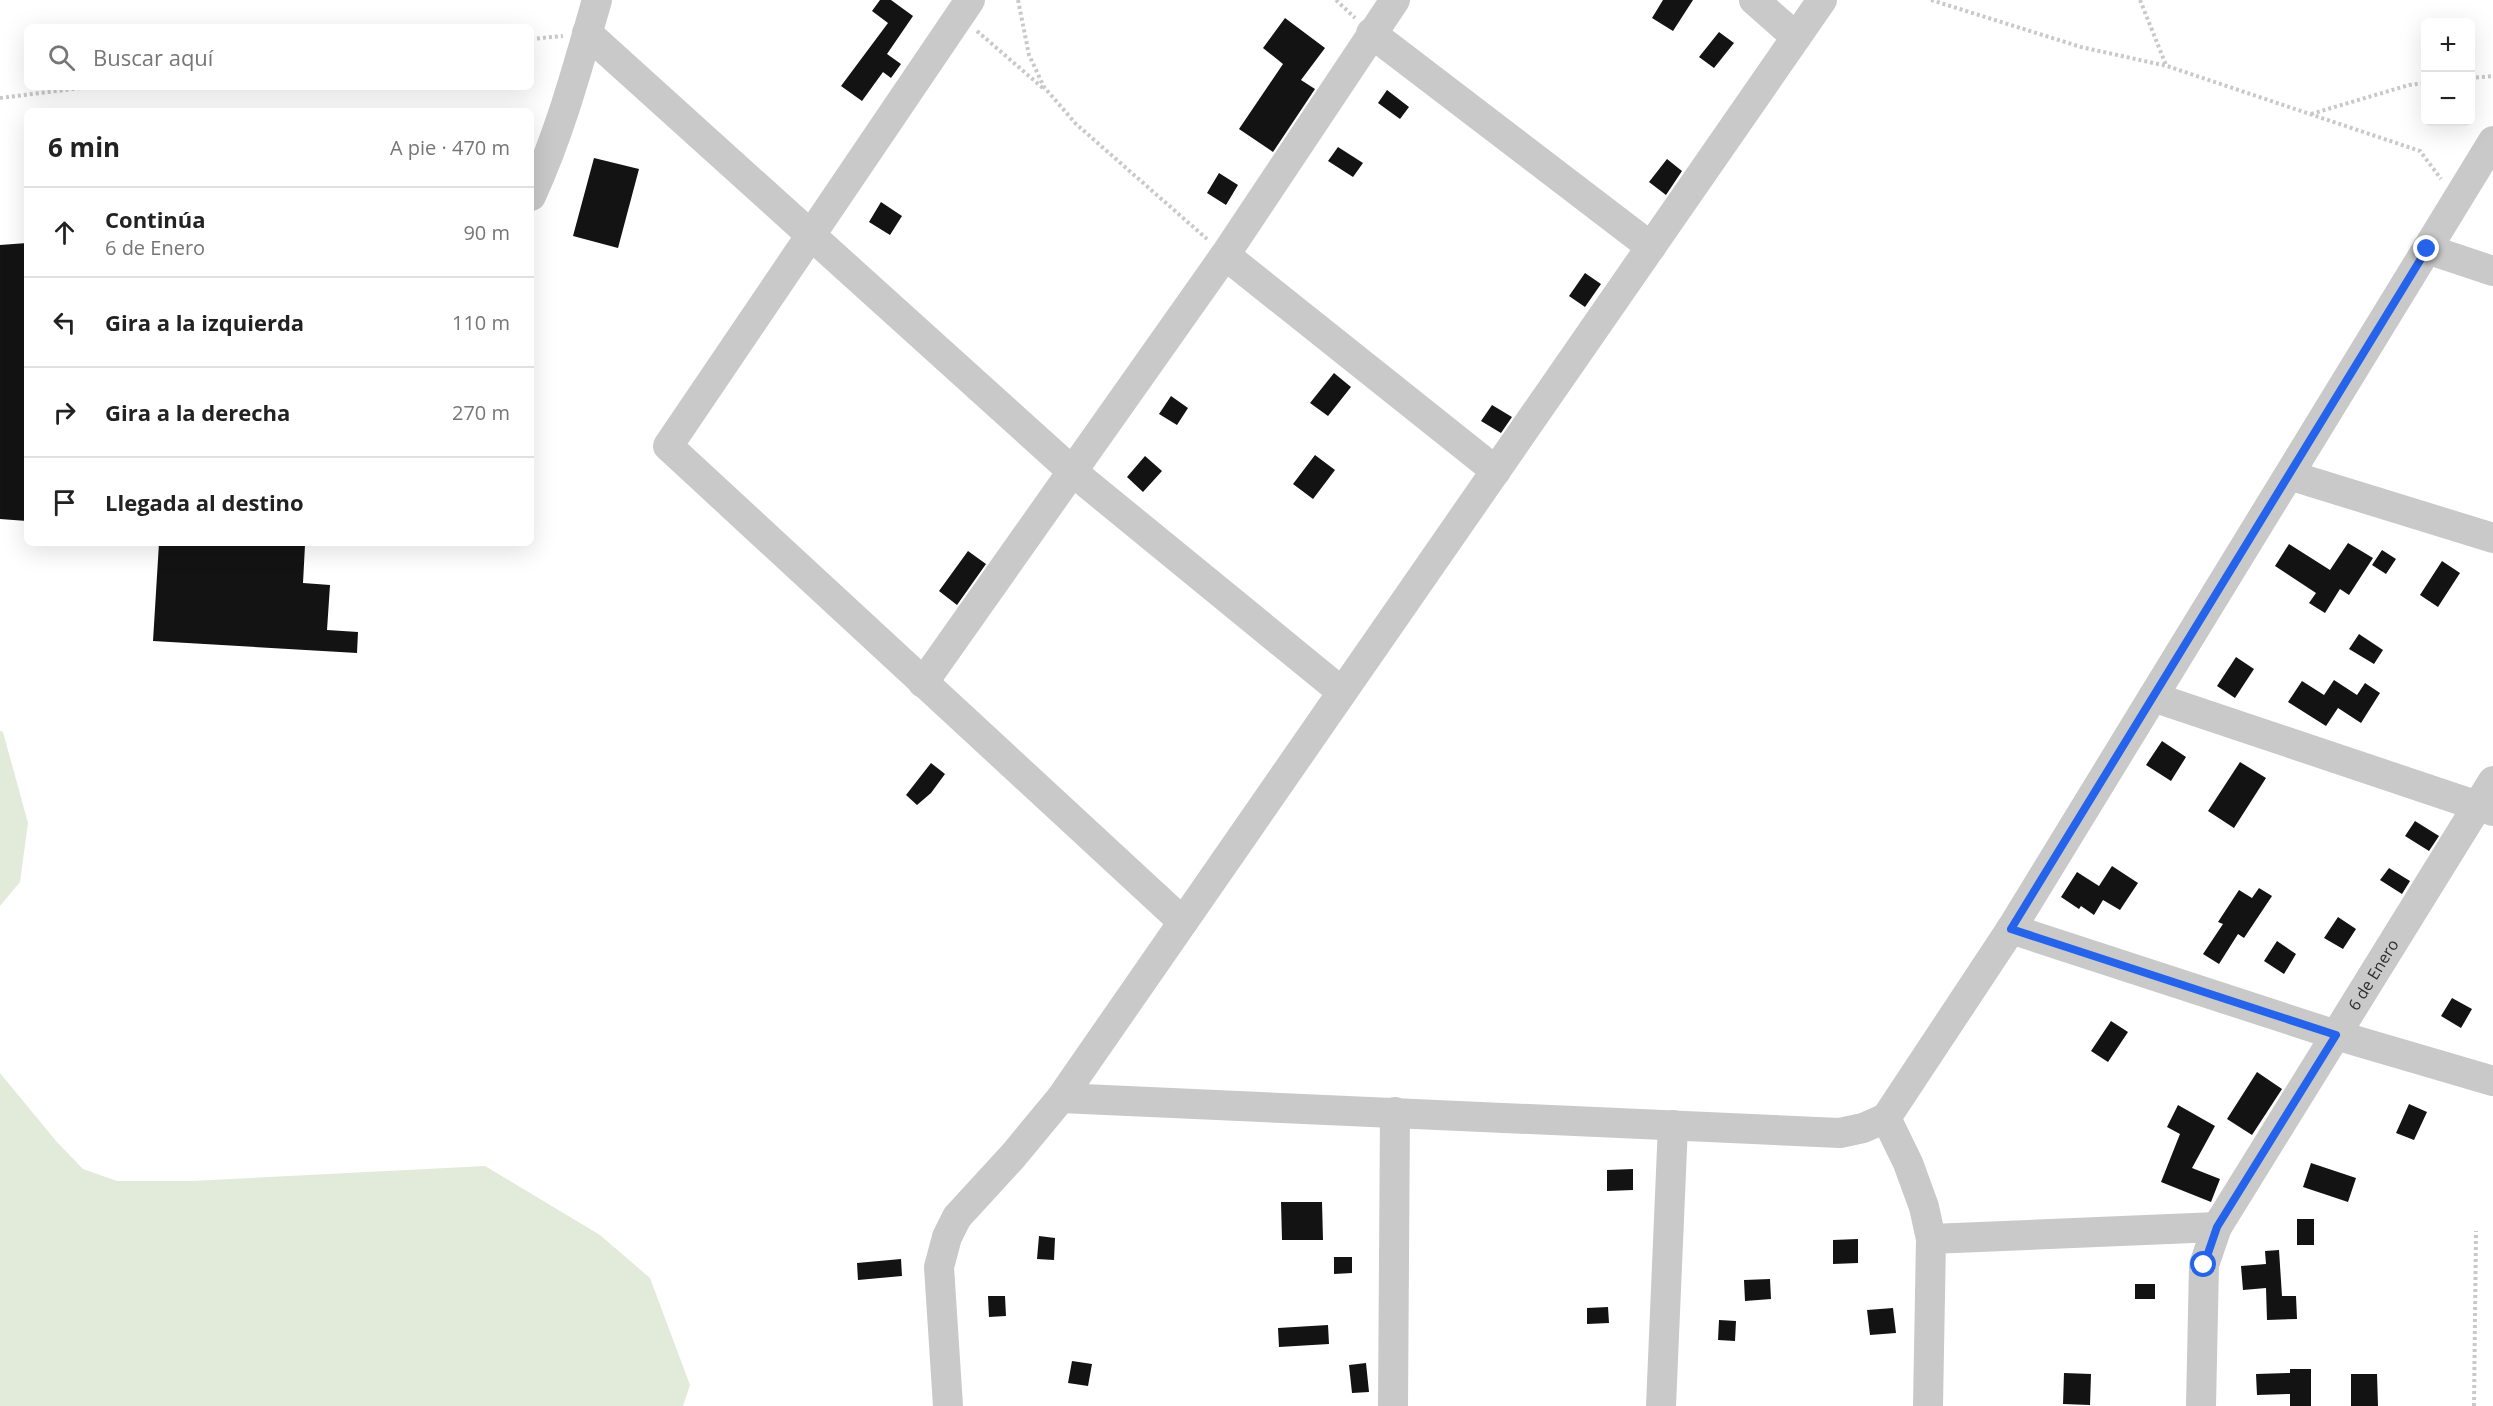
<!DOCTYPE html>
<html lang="es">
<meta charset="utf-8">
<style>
:root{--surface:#fff;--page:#f6f6f6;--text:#222;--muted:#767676;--line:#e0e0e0}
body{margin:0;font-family:"Open Sans",sans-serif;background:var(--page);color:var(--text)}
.controls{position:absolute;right:18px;top:18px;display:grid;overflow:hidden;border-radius:9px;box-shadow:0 6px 24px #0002}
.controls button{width:54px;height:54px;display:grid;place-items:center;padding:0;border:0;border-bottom:2px solid var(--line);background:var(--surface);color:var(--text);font:30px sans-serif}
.stop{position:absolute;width:18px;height:18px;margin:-14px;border:4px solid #2563eb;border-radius:50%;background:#fff}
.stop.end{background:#2563eb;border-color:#fff;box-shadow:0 2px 6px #0008}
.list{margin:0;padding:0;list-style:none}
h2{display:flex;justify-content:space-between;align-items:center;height:78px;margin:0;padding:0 24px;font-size:26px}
h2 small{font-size:20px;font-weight:400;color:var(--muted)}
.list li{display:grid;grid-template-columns:39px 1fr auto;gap:18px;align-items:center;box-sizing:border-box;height:90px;padding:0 24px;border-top:2px solid var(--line)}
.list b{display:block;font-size:22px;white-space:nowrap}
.list p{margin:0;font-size:20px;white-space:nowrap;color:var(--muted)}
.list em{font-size:20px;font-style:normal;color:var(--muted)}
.icon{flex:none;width:33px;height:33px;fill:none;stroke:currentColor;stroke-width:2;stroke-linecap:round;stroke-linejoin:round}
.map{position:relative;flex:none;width:2493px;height:1406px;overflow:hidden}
.search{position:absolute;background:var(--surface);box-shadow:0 6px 24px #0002;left:24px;top:24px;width:510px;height:66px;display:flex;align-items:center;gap:15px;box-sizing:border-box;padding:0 21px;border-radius:9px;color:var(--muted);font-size:22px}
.panel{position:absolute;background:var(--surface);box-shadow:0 6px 24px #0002;left:24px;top:108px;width:510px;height:438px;border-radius:9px}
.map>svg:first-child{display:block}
.green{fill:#e2ebd9}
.building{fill:#131313}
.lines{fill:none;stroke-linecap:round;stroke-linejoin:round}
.path{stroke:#c9c9c9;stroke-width:4;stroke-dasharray:3 3;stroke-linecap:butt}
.minor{stroke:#c9c9c9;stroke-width:30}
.route{stroke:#2563eb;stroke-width:8}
.labels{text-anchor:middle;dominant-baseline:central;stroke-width:6;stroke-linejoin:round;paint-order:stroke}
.street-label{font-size:16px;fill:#2c2c2c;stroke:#fff}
</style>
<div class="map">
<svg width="2493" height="1406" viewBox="0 0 2493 1406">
<rect width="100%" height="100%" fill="#fff"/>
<path class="green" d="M0,731L3,732L28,823L20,882L0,906Z
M0,1073L56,1141L83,1169L117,1181H191L485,1166L600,1235L650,1278L690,1385L683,1406H0Z"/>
<path class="building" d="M880,0H891L913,16L887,54L901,64L891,78L883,72L862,101L841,86L888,23L872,11Z
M1663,0H1693L1673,31L1652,18Z
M1285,18L1325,48L1301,80L1315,89L1273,152L1239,129L1283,64L1263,48Z
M1719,32L1734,43L1714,68L1699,57Z
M1387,90L1409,107L1400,119L1378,103Z
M1338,147L1363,163L1353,177L1328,161Z
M594,158L639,169L618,248L573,236Z
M1667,159L1682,171L1666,195L1649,182Z
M1219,173L1238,185L1226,205L1207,193Z
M881,202L902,216L890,235L869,222Z
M27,243V521L0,519V245Z
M1585,273L1601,284L1585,307L1569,296Z
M1334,373L1351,387L1328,416L1310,403Z
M1171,396L1188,408L1177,425L1159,414Z
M1492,405L1512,417L1501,433L1481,421Z
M1315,455L1335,470L1313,499L1293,484Z
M1145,456L1162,471L1143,492L1127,477Z
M159,543L305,545L303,583L330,585L327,630L358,632L357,653L153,641Z
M2348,543L2373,558L2349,595L2340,589L2325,613L2309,603L2316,593L2275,566L2289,544L2330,570Z
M2382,550L2396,559L2386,574L2372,565Z
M968,551L986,564L957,605L939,591Z
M2442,561L2460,573L2438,607L2420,595Z
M2359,634L2383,650L2374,664L2349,649Z
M2236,657L2254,669L2235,698L2217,686Z
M2334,680L2357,695L2365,683L2380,693L2361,723L2338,708L2326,726L2288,702L2302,681L2324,695Z
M2162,741L2186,757L2171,781L2146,765Z
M2240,762L2266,778L2234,828L2208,811Z
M931,763L945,774L931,793L917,805L906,795Z
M2415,821L2439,836L2429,851L2405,836Z
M2112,866L2138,883L2120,910L2103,900L2094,915L2081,906L2079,909L2061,897L2077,872L2099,886Z
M2389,868L2410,881L2402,894L2380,880Z
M2259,888L2272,896L2244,938L2238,934L2219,964L2203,954L2223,924L2218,922L2239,890L2252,898Z
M2338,917L2356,929L2343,949L2324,938Z
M2277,941L2296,954L2284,974L2264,961Z
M2452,998L2472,1009L2461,1028L2441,1016Z
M2111,1021L2128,1032L2108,1062L2091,1051Z
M2257,1072L2282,1089L2252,1135L2227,1119Z
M2409,1104L2427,1112L2414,1140L2396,1133Z
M2178,1105L2215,1126L2192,1168L2220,1179L2211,1202L2161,1182L2180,1134L2167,1127Z
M2311,1163L2356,1178L2348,1202L2303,1187Z
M1633,1169V1190L1607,1191V1170Z
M1281,1202H1322L1323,1240H1282Z
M2297,1219H2314V1245H2297Z
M1039,1236L1055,1238L1054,1260L1037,1259Z
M1858,1239V1263L1833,1264V1240Z
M2279,1250L2282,1296H2296L2297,1319L2267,1320L2266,1288L2243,1290L2241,1266L2266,1264L2265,1251Z
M1334,1257H1352V1273L1334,1274Z
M901,1259L902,1276L858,1280L857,1263Z
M1770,1279L1771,1299L1745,1301L1744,1280Z
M2135,1284H2155V1299H2135Z
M988,1296H1005L1006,1316L989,1317Z
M1608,1307L1609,1323L1587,1324V1308Z
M1893,1308L1896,1333L1870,1335L1867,1310Z
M1719,1320L1736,1321L1735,1341L1718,1340Z
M1328,1325L1329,1344L1279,1347L1278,1328Z
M1072,1361L1092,1364L1088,1386L1068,1383Z
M1366,1363L1369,1392L1352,1393L1349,1365Z
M2290,1369H2311V1406H2290V1394L2257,1395L2256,1374L2290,1373Z
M2064,1373L2091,1374L2090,1405L2063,1404Z
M2351,1374H2377L2378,1406H2351Z"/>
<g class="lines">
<path class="path" d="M1018,0L1029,55L1044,87L1076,124L1207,239
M1336,0L1355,18
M1931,0L2081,47L2167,66L2420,151L2441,179
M2140,0L2166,65
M977,31L1044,89
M531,39L563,36
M2470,78L2493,76
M0,98L89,87
M2311,114L2409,85L2426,83
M2474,1406L2476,1231"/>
<g class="minor">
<path d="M970,0L668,446L1183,922"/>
<path d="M1754,0L1796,37"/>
<path d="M587,33L1073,472L1342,692"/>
<path d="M1371,33L1651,247"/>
<path d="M531,196C560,133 578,66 597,0"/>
<path d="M2427,249L2493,271"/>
<path d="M1225,255L1496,471"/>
<path d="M2289,475L2493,538"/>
<path d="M923,683L1225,255L1395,0"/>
<path d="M2153,697L2493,811"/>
<path d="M2011,929L2336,1035L2493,1081"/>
<path d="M1061,1098L1840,1133L1863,1128L1886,1118"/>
<path d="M1931,1239L2217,1227"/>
<path d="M948,1406L939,1267L947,1237L957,1217L1013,1156L1061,1098L1822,0"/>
<path d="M1393,1406L1395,1112"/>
<path d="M1661,1406L1673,1125"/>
<path d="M1928,1406L1931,1239L1924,1207L1908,1163L1886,1118L2011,929L2493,141"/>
<path id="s1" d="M2201,1406L2204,1265L2217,1227L2493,781"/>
</g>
</g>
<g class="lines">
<path class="route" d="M2204,1265L2217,1227L2336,1035L2011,929L2427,249"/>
</g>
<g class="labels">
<g class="street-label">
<text stroke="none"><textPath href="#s1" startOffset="478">6 de Enero</textPath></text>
</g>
</g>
</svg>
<div class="controls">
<button>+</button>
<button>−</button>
</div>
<div class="stop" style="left:2204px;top:1265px"></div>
<div class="stop end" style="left:2427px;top:249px"></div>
<div class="search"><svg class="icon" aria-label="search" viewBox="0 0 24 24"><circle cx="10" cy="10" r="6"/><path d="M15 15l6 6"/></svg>Buscar aquí</div>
<section class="panel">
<h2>6 min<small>A pie · 470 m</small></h2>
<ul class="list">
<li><svg class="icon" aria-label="ahead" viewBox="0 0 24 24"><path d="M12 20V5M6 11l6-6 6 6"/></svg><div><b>Continúa</b><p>6 de Enero</p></div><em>90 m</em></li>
<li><svg class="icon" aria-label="left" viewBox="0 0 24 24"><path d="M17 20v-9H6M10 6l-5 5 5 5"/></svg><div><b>Gira a la izquierda</b></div><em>110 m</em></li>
<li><svg class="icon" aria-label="right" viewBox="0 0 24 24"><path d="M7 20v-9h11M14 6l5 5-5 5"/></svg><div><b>Gira a la derecha</b></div><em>270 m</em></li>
<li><svg class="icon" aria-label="arrive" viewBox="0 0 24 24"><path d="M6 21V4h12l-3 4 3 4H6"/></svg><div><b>Llegada al destino</b></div></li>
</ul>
</section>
</div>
